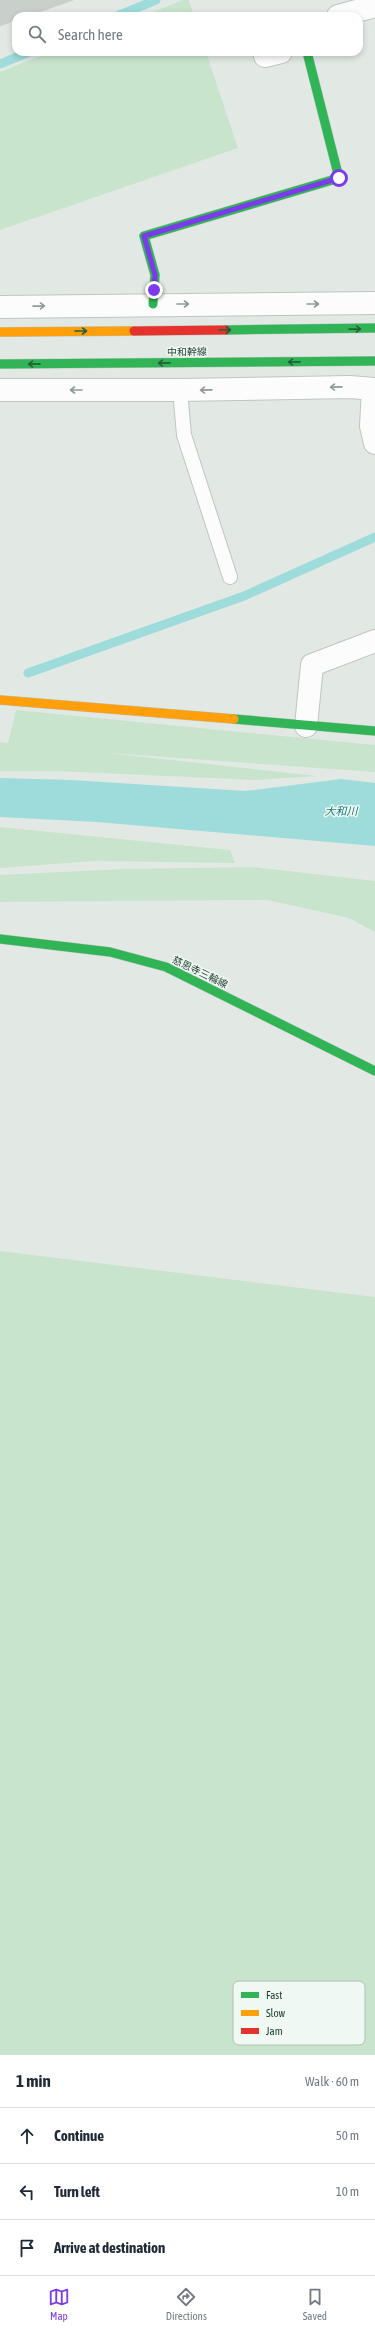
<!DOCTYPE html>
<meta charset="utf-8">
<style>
:root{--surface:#fff;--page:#f2f2f3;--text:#1f2937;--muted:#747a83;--line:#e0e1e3;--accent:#7c3aed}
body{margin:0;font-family:"Asap Condensed","Noto Sans JP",sans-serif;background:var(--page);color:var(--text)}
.stop{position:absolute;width:12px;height:12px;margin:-9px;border:3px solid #7c3aed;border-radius:50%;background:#fff}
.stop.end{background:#7c3aed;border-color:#fff;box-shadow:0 1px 4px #0008}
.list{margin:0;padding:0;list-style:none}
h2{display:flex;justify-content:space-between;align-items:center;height:52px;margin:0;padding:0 16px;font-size:17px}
h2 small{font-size:13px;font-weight:400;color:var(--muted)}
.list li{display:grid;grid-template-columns:26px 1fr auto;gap:12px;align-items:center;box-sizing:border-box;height:56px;padding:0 16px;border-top:1px solid var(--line)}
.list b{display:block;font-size:15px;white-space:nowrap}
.list em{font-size:13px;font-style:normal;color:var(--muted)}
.icon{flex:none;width:22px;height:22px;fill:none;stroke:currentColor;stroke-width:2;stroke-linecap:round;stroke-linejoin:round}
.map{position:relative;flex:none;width:375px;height:2055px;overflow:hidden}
.search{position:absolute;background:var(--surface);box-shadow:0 2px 6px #0003;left:12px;right:12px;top:12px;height:44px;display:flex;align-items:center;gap:10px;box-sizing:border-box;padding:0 14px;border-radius:12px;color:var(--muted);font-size:15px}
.sheet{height:220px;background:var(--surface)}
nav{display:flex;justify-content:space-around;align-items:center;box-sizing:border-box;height:56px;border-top:1px solid var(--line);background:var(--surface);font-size:11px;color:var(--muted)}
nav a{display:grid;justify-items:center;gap:2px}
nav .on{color:var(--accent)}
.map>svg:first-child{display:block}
.green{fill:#c9e4cd}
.water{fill:#9ddcda}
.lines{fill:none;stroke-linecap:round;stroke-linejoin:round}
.stream{stroke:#9ddcda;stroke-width:9}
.building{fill:#c9d0cc;stroke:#cad2ce}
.lane-casing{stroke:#bfc6c2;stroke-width:16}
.street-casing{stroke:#bfc6c2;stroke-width:24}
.fast-casing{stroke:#bbc5c0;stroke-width:10}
.slow-casing{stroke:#bbc5c0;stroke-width:10}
.jam-casing{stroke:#bbc5c0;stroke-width:10}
.lane{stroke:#fbfcfb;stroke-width:14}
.street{stroke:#fbfcfb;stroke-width:22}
.fast{stroke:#30b455;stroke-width:9}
.slow{stroke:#ff9f0a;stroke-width:9}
.jam{stroke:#e5322d;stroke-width:9}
.oneway{stroke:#8c9c96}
.oneway2{stroke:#23613b}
.route{stroke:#7c3aed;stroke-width:5}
.labels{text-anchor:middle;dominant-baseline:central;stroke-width:3;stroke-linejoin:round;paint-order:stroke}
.street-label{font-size:10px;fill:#1e3d30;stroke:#eff8f2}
.water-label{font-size:11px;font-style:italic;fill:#13797a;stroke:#eff8f2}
.key{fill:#eff8f2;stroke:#b0c0b8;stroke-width:1}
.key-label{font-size:11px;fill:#1e3d30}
</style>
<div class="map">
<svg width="375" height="2055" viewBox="0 0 375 2055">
<rect width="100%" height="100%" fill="#e2e9e5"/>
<path class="green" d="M183,0H189L194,16H143Z
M51,52H206L238,148L0,230V72Z
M16,710L375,745V772L108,753L317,776L256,780L55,771H0V742L8,743Z
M0,827L230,850L235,863L94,861L0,868Z
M254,867L375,881V932L349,918L267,900L0,902V875L122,869Z
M0,1251L375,1297V2055H0Z"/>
<path class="water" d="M0,778L71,780L245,791L341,779L375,783V846L97,822L0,817Z"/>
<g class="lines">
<path class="stream" d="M117,16L156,0
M0,64L29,52
M28,673L244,596L375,537"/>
</g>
<path class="building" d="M0,0H73L28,16H16V20L0,26Z"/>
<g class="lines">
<g class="lane-casing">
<path id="lane" d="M180,390L184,435L230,577"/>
</g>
<g class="street-casing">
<path id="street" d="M338,16L375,6
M265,56L281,52
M0,307L375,303
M373,389L371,426L375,443
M0,390H180L350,387L375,389
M306,726L312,665L375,641"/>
</g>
<g class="fast-casing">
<path id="fast" d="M153,304L155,275L144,236L339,178L307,52
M226,330L375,328
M0,364L375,361
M234,719L375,731
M0,939L110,952L166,967L375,1071"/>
</g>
<g class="slow-casing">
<path id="slow" d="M0,332L134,331
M0,700L234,719"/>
</g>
<g class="jam-casing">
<path id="jam" d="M134,331L226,330"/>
</g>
<use href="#lane" class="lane"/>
<use href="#street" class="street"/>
<use href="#fast" class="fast"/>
<use href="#slow" class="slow"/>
<use href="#jam" class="jam"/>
</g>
<defs><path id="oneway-shaft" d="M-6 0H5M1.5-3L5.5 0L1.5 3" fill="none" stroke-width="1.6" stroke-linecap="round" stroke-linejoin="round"/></defs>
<g class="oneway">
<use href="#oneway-shaft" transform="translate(183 304)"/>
<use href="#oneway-shaft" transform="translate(313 304)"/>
<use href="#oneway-shaft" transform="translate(39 306) rotate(-1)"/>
<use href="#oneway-shaft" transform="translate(336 387) rotate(179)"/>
<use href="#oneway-shaft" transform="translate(76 390) rotate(180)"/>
<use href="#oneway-shaft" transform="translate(206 390) rotate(179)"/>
</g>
<g class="oneway2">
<use href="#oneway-shaft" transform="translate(355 329) rotate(-1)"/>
<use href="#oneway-shaft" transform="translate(225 330)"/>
<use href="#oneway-shaft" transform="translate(81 331)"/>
<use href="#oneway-shaft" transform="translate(294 362) rotate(179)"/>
<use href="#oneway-shaft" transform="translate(164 363) rotate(179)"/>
<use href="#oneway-shaft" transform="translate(34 364) rotate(179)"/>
</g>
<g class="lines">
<path class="route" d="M154,290L155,275L144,236L339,178"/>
</g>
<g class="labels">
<g class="street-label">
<text transform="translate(187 352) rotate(-1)">中和幹線</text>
<text transform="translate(200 972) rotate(26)">慈恩寺三輪線</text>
</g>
<g class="water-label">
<text x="341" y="811">大和川</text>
</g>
</g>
<rect x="233" y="1981" width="132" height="64" rx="6" class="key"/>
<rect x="241" y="1992" width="18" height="6" fill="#30b455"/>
<rect x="241" y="2010" width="18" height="6" fill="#ff9f0a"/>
<rect x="241" y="2028" width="18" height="6" fill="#e5322d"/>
<g class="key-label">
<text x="266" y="1999">Fast</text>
<text x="266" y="2017">Slow</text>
<text x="266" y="2035">Jam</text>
</g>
</svg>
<div class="stop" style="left:339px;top:178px"></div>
<div class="stop end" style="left:154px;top:290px"></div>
<div class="search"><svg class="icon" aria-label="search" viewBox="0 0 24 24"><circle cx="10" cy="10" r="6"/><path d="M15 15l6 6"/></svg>Search here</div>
</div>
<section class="sheet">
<h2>1 min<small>Walk · 60 m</small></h2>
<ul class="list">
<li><svg class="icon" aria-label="ahead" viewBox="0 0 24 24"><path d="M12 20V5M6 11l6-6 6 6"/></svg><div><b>Continue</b></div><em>50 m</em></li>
<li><svg class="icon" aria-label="left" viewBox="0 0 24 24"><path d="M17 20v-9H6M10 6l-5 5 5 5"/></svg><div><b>Turn left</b></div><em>10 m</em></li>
<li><svg class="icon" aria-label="arrive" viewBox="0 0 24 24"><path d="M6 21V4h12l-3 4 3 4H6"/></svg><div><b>Arrive at destination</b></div></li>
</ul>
</section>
<nav>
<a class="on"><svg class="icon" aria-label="map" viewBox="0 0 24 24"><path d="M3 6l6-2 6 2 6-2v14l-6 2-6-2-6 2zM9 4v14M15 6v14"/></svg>Map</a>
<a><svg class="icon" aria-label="directions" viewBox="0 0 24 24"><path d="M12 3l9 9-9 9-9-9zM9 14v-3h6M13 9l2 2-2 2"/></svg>Directions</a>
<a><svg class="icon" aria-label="saved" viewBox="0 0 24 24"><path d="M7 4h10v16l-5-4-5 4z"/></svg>Saved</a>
</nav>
